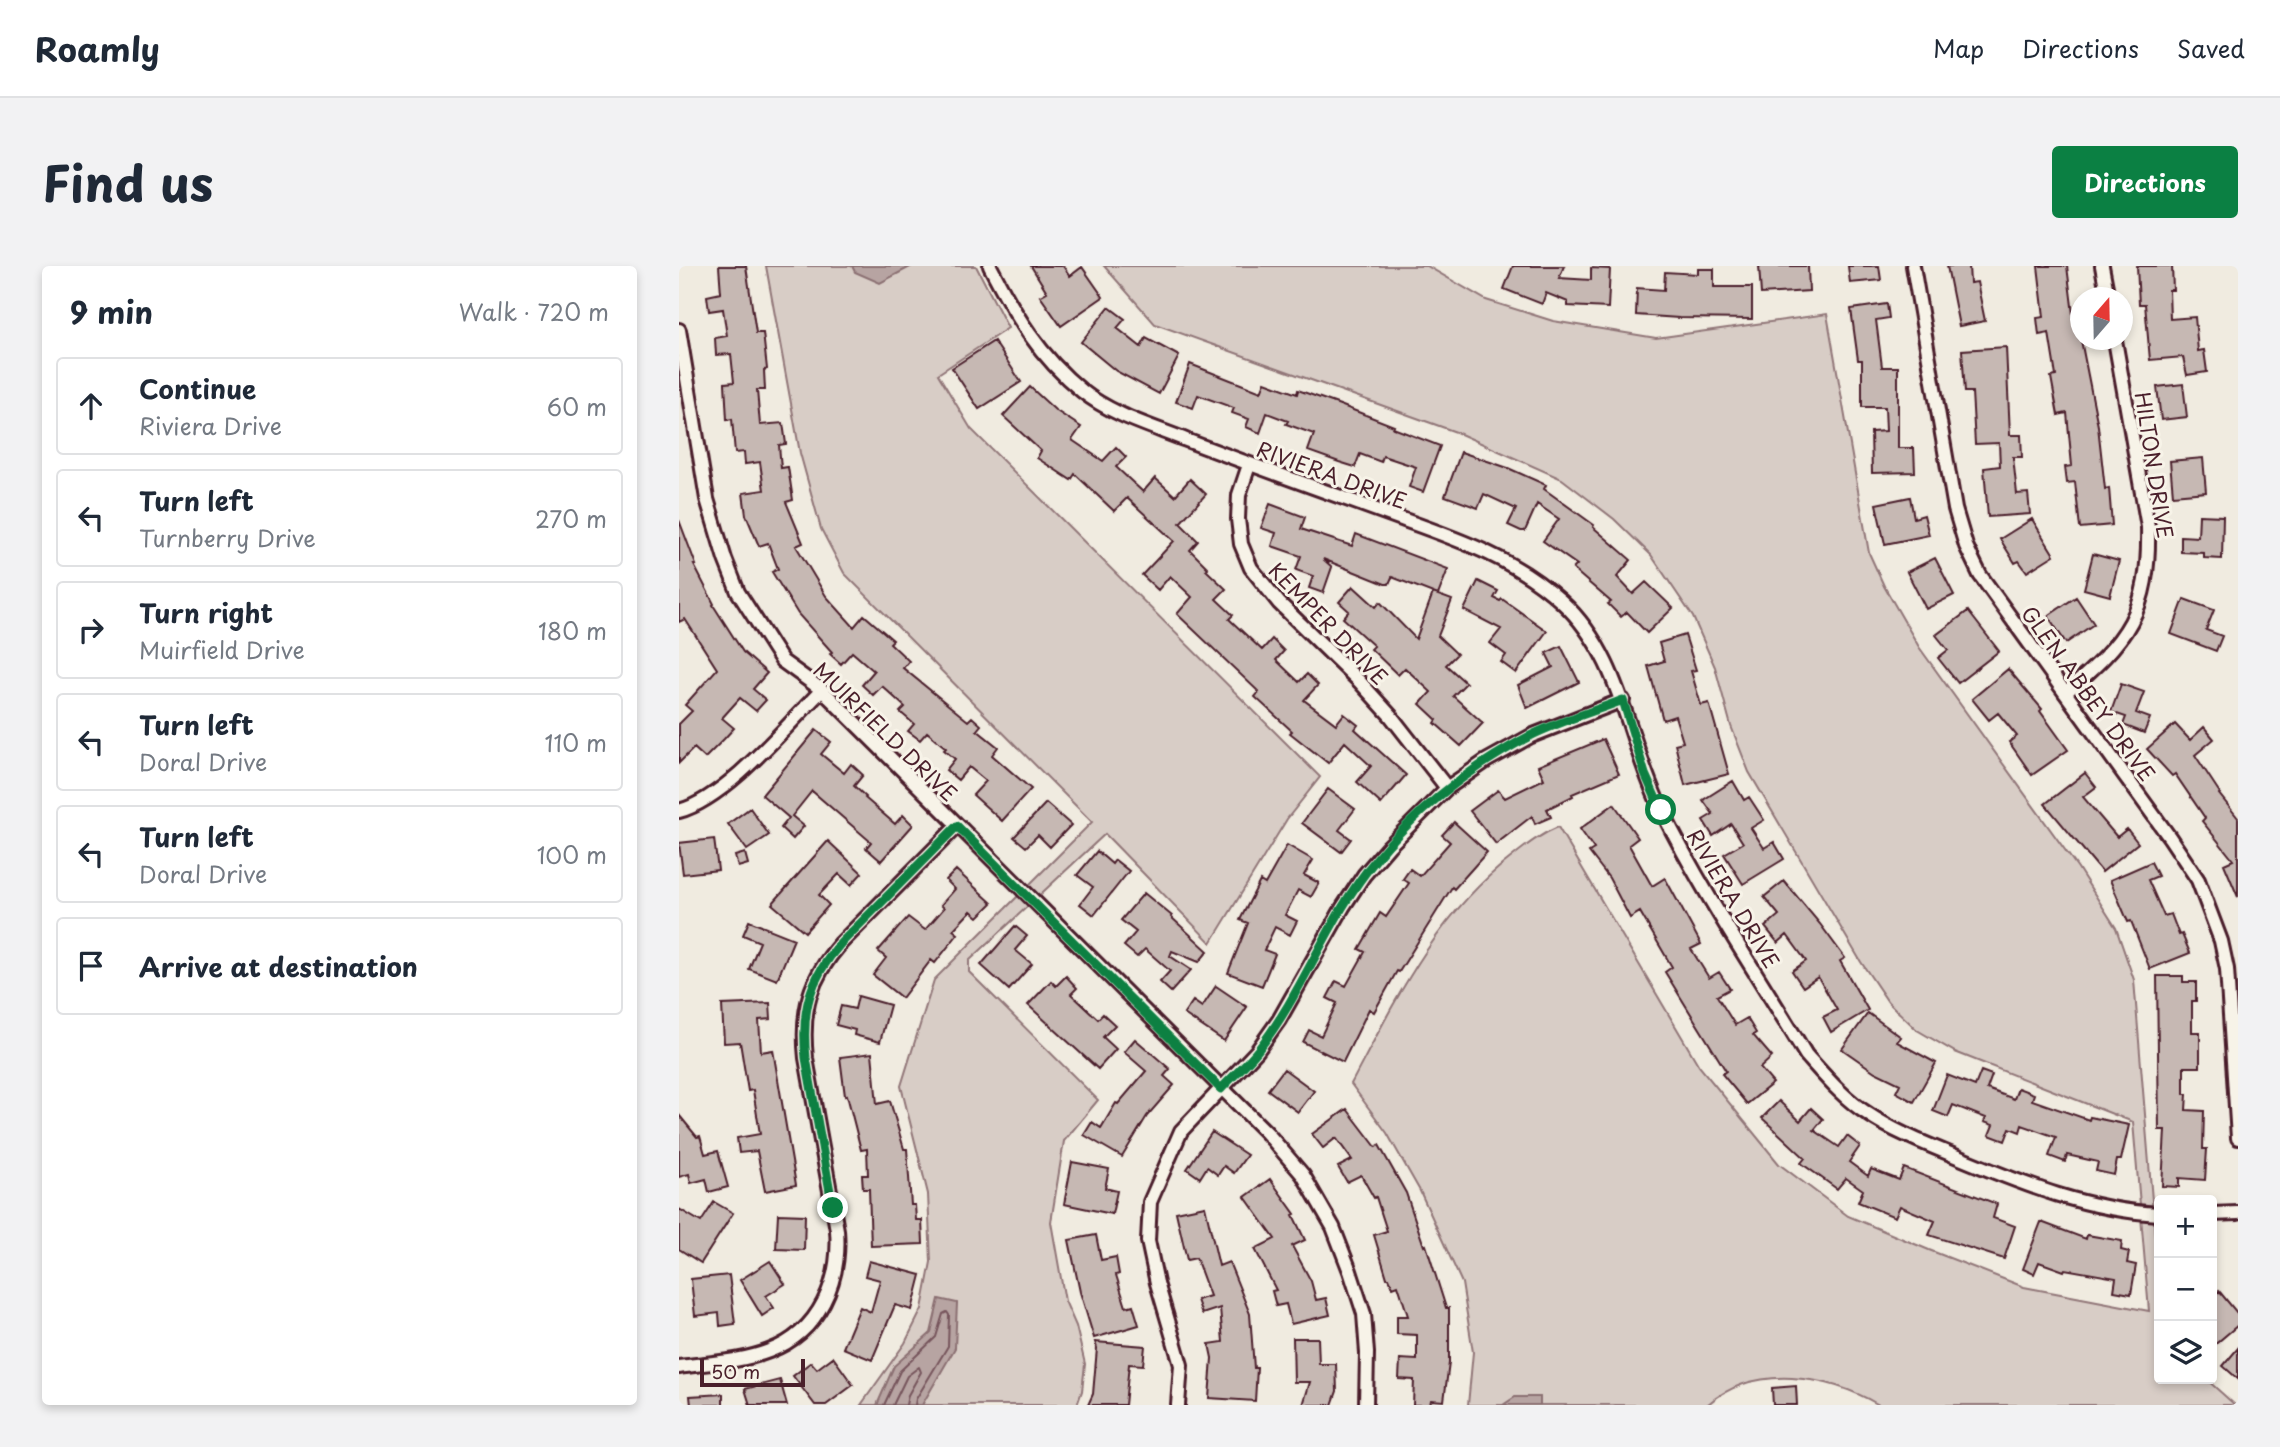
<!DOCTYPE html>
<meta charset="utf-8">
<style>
:root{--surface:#fff;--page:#f2f2f3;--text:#1f2937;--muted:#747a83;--line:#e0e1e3;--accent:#0b8043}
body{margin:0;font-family:"Playpen Sans",sans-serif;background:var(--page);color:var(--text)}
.controls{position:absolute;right:21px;bottom:21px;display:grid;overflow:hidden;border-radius:7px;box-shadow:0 4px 10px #0003}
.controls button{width:63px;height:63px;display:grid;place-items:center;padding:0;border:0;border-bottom:2px solid var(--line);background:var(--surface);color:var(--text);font:35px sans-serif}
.compass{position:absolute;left:1391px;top:21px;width:63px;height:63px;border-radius:50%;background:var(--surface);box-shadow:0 4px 10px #0003;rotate:20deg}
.scale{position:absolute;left:21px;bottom:18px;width:105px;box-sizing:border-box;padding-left:7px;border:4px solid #4a1f2b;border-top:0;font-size:19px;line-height:24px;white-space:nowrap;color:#4a1f2b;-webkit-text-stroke:5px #f7f3e8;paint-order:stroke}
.stop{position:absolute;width:21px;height:21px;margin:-16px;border:5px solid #0b8043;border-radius:50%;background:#fff}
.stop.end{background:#0b8043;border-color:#fff;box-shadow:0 2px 7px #0008}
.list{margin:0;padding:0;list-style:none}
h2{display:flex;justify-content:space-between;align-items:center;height:91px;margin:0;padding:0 28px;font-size:30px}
h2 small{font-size:23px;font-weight:400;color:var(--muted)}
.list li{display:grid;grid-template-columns:46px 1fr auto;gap:21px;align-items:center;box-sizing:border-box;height:98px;margin:0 14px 14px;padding:0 14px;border:2px solid var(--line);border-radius:7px}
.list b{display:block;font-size:26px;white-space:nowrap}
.list p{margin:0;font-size:23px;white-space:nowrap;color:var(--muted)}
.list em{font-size:23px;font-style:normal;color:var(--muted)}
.icon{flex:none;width:38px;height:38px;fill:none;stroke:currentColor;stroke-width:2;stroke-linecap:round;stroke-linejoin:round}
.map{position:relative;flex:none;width:1559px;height:1139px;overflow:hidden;border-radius:7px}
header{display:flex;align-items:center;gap:42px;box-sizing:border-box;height:98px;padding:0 35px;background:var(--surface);border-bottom:2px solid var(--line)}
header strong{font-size:33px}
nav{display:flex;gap:38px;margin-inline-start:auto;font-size:24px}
.intro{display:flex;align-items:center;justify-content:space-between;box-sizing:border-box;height:168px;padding:0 42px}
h1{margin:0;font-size:49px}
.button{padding:18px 32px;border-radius:7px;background:var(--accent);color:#fff;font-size:24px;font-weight:700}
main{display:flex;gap:42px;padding:0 42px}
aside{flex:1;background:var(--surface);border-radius:7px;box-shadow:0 4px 10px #0003}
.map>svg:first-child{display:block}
.green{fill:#d8cdc6;stroke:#917678;stroke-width:2}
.water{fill:#b7a4a2;stroke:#8b6f72;stroke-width:2}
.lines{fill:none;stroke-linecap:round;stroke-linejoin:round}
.shore{stroke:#76545b;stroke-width:2}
.building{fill:#c6b8b3;stroke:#4a1f2b;stroke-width:2}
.street-casing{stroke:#4a1f2b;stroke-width:18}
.street{stroke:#f7f3e8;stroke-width:12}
.route{stroke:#0b8043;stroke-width:9}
.labels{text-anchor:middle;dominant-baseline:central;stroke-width:6;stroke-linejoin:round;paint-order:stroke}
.street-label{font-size:21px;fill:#4a1f2b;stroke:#f7f3e8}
</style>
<header>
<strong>Roamly</strong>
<nav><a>Map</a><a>Directions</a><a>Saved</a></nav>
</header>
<div class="intro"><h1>Find us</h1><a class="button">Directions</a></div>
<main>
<aside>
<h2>9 min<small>Walk · 720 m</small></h2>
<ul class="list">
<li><svg class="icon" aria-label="ahead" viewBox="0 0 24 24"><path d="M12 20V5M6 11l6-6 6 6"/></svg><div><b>Continue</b><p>Riviera Drive</p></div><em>60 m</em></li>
<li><svg class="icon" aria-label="left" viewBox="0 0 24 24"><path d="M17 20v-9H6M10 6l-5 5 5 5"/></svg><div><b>Turn left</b><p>Turnberry Drive</p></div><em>270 m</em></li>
<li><svg class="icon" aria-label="right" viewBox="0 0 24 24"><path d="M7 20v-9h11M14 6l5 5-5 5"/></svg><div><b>Turn right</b><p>Muirfield Drive</p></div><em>180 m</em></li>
<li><svg class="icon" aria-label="left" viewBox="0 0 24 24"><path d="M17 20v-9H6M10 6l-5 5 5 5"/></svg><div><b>Turn left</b><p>Doral Drive</p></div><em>110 m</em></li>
<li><svg class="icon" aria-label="left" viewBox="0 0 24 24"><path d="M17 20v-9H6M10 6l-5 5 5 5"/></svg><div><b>Turn left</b><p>Doral Drive</p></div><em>100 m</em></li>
<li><svg class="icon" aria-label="arrive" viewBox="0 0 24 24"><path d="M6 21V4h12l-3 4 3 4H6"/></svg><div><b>Arrive at destination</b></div></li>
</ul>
</aside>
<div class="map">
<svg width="1559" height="1139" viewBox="0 0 1559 1139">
<rect width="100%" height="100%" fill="#f0ebe0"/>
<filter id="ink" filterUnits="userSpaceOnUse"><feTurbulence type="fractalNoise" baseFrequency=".0143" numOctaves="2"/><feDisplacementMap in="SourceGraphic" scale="14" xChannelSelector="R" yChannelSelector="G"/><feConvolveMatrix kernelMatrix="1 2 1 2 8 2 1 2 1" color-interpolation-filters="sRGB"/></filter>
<g filter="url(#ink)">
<path class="green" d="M87,0H297L329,62L259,108L292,163L641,511L608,553L532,677L426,568L290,695V706L419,834L385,875L372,956L386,1035L397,1060L406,1098L403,1125L398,1139H182L226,1077L243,1043L252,996L249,928L222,820L255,714L413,556L165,307L142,263L121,187Z
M425,0H748L807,34L874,55L977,72L1148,48L1190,287L1205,320L1240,381L1399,602L1437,662L1455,714L1480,1020V1113H1527L1556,1139H1200C1149,1109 1076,1097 1028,1139H789L794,1086L783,1017L741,925L708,867L672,818C717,733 757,649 834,590C849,578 862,568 879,561L1020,800L1100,898L1169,950L1250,984L1345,1021L1470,1045L1454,856L1276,786L1238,764L1209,736L1182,696L1070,506L1052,460L1036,401L1014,351L972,289L935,253L883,213L777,166L476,58Z"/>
<path class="water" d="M173,0H233L201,17L176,6Z
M260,1033L278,1037L276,1082L243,1139H198L215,1100L252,1067Z
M836,1131H861V1139H824Z"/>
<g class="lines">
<path class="shore" d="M205,1139L221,1105L257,1071L264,1048L268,1046L270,1049L269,1080L237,1133L236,1139
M214,1139L228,1110L240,1101L242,1106L229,1129L227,1139"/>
</g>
<path class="building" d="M40,0H67L77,67H84L88,103L85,104L86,124H78L81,159L104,157L107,178L100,179L102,202L109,201L114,234L107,236L124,277L117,280L147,330L175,361L185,349L214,374L211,377L230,395L224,402L289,455L293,451L302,459L298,464L319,481L313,489L352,523L323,555L294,529L307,515L290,501L279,514L267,504L276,493L265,484L267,482L248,466L241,474L229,465L235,458L221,446L226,441L203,420L194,429L183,419L195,405L173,386L162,398L151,388L153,386L119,348L93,306L99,303L89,277L80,280L67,249L64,227L85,224L81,196L66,198L65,186L56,187L53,153L48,154L46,117L55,116L52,88L37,89L36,72L48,70L44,43L30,45L28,30L42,27Z
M352,0H384L391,10L403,1L424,31L382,60L361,30L368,26Z
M834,0H885L880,12L912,14V2L931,3L929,42L889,40V36L867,27L863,38L825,23Z
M1080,0H1129L1130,25L1082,28Z
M1169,0H1200L1202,14L1171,17Z
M1268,0H1290L1291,17L1298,16L1306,55L1280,60Z
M1359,0H1388L1395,56L1400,55L1402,74L1419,160L1426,223L1430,222L1433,259L1401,262L1396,216L1388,217L1386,201L1393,200L1388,147L1379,149L1372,111L1377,110L1370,67L1360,69L1358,52L1365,51Z
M1458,0H1493L1494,24H1490L1491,53L1516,51L1519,85L1525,84L1528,106L1508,109L1504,91L1471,94L1466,38H1460Z
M1019,3H1035V21H1073V53L1000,52L957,49L958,22L985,24L986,6L1019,8Z
M1208,38L1210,52L1197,54L1203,101H1219V182H1235L1236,206L1193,207L1192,166L1207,165L1206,141H1183V94H1179L1172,43Z
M430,41L446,53L438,62L462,81L467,72L500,90L480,128L437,105L402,76Z
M315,75L342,116L300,143L273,102Z
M1327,81L1331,169H1342L1343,191H1334L1338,228L1349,227L1351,248L1309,251L1305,202L1321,200L1320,177L1296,178L1293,126H1286L1283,84Z
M511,98L582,126L586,116L618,128L619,124L661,139L715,160L714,162L761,180L744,226L730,221L737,201L704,190L702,196L681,188L676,201L660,196L629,185L635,168L607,158L609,155L588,147L581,167L567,161L570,153L553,147L555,142L519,129L514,142L497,136Z
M1504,118L1508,151L1482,154L1478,121Z
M351,121L376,144L402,161L393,174L424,195L437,181L447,191L437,201L464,226L476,212L496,230L511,213L527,228L501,257L519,275L511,284L529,302L527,304L547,323L537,333L554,349L550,353L583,384L593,373L605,385L597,394L620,416L628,408L639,419L625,434L657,458L665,448L679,459L676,463L727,509L702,538L678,516L692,500L666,476L649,497L611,467L613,465L576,431L580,426L498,348L513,331L491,310L479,324L463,309L495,275L448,232L435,245L396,208L392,214L358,192L362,185L324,150Z
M782,186L829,202L867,219L865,223L915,259L914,261L952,294L938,311L954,328L967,316L994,342L968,367L948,346L942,351L929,338L932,336L894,303L898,299L864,275L880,253L858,238L846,265H842L829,259L837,243L805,228L799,242L766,230Z
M1524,192L1527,226L1494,229L1491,195Z
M1231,231L1235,252L1245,249L1250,269L1206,278L1197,238Z
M591,238L626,251L622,263L673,280L677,268L769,303L759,329L713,311L710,318H706L644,293L653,301L644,327L630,322L634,310L617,304L622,290L593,280L597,267L582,262Z
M1520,249L1544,250L1543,293L1525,292V287L1502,286V270L1519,271Z
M1353,253L1375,289L1348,306L1340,295L1336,297L1321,273Z
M0,254L17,299H15L35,338L34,339L64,386L88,407L74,423L87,434L77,445L61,432L43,452L55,462L45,473L26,492L15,482L0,497V458L13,445L6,439L38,403L6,353L0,356Z
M1414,288L1440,295L1431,330L1405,323Z
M1256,292L1275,329L1247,343L1228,306Z
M799,315L819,325L815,332L821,335L823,333L868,365L837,407L822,396L827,389L811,377L822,363L785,344Z
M674,320L697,341L701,336L737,373L754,327L773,334L759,370L778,388L767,399L787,417L774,430L804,457L782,480L756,457L758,454L741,438L752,426L726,402L719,409L692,383L695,380L664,352L670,345L660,336Z
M1397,331L1415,358L1387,377L1369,350Z
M1505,333L1535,344L1527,364L1543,370L1537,385L1492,368Z
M1289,345L1320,385L1279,417L1259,392L1269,384L1257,369Z
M1006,369L1017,404L1012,405L1022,439L1030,437L1050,508L1006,519L996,478L1004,476L996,450L984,454L969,400L985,395L980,377Z
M882,380L900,416L848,442L839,419L874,401L867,387Z
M1329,403L1363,443L1361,445L1389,484L1353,509L1330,476L1338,470L1319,447L1310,454L1293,433Z
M1442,418L1465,426L1457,447L1471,452L1465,467L1444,459L1447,451L1432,446Z
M1496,458L1511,474L1525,461L1535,473L1516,489L1541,527L1540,528L1559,552V631L1545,598L1554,594L1523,555L1526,552L1496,508L1493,510L1468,483Z
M137,464L152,476L142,488L165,507L172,498L184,509L175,520L187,531L186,532L216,558L224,549L234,559L202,595L187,582L192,576L133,525L113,550L125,560L114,573L102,562L110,552L83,529Z
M924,473L940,508L893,528L894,530L868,543L872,551L856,558L853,550L817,578L791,545L819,524L826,532L865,513L859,500Z
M1406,507L1417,521L1404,531L1438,571L1448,563L1459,577L1423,606L1366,538Z
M1054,515L1065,534L1070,531L1085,554L1072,562L1085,582L1095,576L1105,593L1064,618L1045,588L1064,577L1052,558L1034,570L1024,554L1034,548L1024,534Z
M649,523L676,543L660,564L672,573L662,586L623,557Z
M367,537L392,559L371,581L359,569L347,581L335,571Z
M935,538L959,572L950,579L973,620L986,612L1022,678L1012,683L1030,712L1040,706L1051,723L1038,730L1056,759L1068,752L1077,767L1074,769L1093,791L1081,802L1094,817L1068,838L1043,808L1047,805L986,706L993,701L961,646L951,652L930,612L910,586L915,583L901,563Z
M71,542L90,569L68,584L49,558Z
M775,556L808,586L775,623L773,621L720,706L718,705L695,746L690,743L664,796L624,776L630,764L642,770L658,737L648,732L657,715L667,720L686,686L680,683L701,647L707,651L730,617L724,613L731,603L741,610L771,576L763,569Z
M35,573L39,604L4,608L0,577Z
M149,575L183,607L172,619L160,608L140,629L150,639L126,666L93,638Z
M608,579L634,594L625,609L640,617L632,631L619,624L606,649L618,655L611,669L596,661L585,684L596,688L583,720L549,707L569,657L561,654L581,615L586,618Z
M418,585L433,598L436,594L450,605L415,649L401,638L414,621L398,609Z
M66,587L69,598L59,601L56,590Z
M1472,596L1479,610L1469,614L1485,650L1492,648L1500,669L1503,668L1511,687L1471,703L1452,655L1449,656L1431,614Z
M277,604L313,637L299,651L292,645L274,664L279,668L256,697L252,694L223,732L194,709L207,692L199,685L229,651L246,664L265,642L262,639L276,623L267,614Z
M1105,615L1141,658L1166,692L1161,695L1189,744L1152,766L1144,751L1158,744L1139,711L1124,721L1113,705L1127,695L1108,669L1099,677L1086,661L1100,649L1085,631Z
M465,627L493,650L492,651L529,685L520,696L493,685L491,690L512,704L492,726L481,716L491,705L466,683L458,691L445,680L457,666L442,654Z
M70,655L115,673L98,714L70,703L81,676L64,669Z
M336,660L348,670L336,684L353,698L330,724L302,699Z
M387,710L398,722L392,728L419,753L424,748L436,759L424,771L437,783L419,803L349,739L372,715L377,720Z
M1478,710H1504V716H1517V735H1513V766H1521V801H1505V828H1508L1507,844L1525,845L1524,883H1528L1526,914L1500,912V921L1483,920L1486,864H1480Z
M537,720L568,741L545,775L505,748L514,735L523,741Z
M179,730L211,739L201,776L175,769L176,764L157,759L162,740L176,743Z
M91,737L92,753L80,754L82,786L94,784L117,919L86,925L78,885L60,887L58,872L81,868L74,824L69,825L61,776L45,777L43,739Z
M1189,747L1222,771L1218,776L1257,797L1235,836L1217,826L1221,818L1196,806L1163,783Z
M456,773L491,803L485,810L495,819L468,850L443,891L405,869L413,856L422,862L437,837L439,838L467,805L445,786Z
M193,787L198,838L211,835L225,883H228L232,939H236L237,954H243L244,978L192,980L190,923H184L183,909H189L188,883L182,884L168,829L166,830L161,791Z
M605,803L635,825L619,846L589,824Z
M1302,805L1313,809L1308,823L1335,833L1339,822L1355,828L1353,834L1410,854L1411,851L1450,859L1442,894H1438L1435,909L1417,905L1419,896L1388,889L1386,896L1370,890L1377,871L1343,859L1341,866L1331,862L1326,875L1310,869L1314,859L1305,856L1307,852L1274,839L1269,851L1254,845L1268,809L1296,820Z
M1100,835L1121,855L1132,842L1144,853L1135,864L1160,881L1168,870L1181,880L1170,896L1189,910L1192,903L1220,914L1225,902L1318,938L1314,952L1336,960L1325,993L1250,969L1256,955L1221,940L1216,951L1179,936L1184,924L1167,912L1158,923L1122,897L1126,892L1083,852Z
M668,843L697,881L700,879L727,927L745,980L747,979L767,1042H770V1097L765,1135L752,1134L751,1139H734L735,1114L720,1113L721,1093L738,1094V1069L718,1068V1050H729L719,1019L714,1021L710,1012H708L695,969L708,965L697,931L695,932L682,909L668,916L659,901L673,894L657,872L644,882L633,868Z
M0,849L18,871L21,870L26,888L39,885L49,921L30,926L27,913L12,917L10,908L0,911Z
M533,866L568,889L555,907L545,900L539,909L528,901L521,912L508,903Z
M393,896L430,903L426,922L438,925L433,948L385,938Z
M591,913L616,948L614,949L626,974L613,980L632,1015L637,1034L647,1032L651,1049L612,1058L607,1038L597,1040L593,1025L597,1024L576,983L596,973L566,931Z
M35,936L54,947L22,997L0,983V943L22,956Z
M526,940L540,1000L550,996L571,1048L575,1102H578L576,1135L530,1132L533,1092L530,1078L544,1076L541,1042L523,1048L518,1034L531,1030L517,992L508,994L497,946Z
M99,948L126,949L125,984L97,983Z
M1362,956L1407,973L1408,969L1443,975L1442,984L1450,986L1448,997L1457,999L1452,1028L1435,1025L1437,1012L1386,1003L1385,1005L1360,996L1355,1008L1344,1003Z
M417,969L422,994L437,991L440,1008L437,1009L447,1041L454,1039L460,1059L415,1072L401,1026L390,974Z
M91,995L106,1018L87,1030L95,1042L83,1050L61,1014Z
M190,995L242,1009L233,1044L216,1039L193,1094L164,1082L181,1041L192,1046L201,1014L186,1010Z
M50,1009L56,1058L41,1060L40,1047L16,1050L12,1013Z
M1540,1025L1559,1048V1059L1533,1081V1031Z
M614,1072H639L640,1098H657L658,1125L653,1139H624L631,1116H615Z
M416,1076L466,1080L464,1099L450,1098L446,1139H409L414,1128L418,1082Z
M1559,1082V1113L1544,1100Z
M154,1091L174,1119L147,1139H136L114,1110L132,1096L138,1103Z
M101,1114L108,1139H71L66,1123Z
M1117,1120L1118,1139H1094L1093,1122Z
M44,1128V1139H12L11,1130Z"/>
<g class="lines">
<g class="street-casing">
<path id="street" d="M311,0C336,49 360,90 403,125C433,149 472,160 507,174C580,202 654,228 728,255C784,275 837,294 882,335C943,390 948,475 983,545C1024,628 1079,709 1127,789C1146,810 1165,833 1189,848C1217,867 1250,879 1281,892C1346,919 1409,944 1480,948
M1234,0L1276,243L1287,280L1301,309L1491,572L1519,614L1542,675L1548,703L1559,872
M1423,0L1429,32
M0,64L28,233L46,293L59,326L103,395L143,424L588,867L624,909L654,961L671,1005L685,1048L688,1087L687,1139
M570,199L560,229L559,253L562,278L572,302L600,337L680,415L711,449L768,522
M1386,427C1449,374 1471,346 1469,261L1436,74
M0,545C48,532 107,460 143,424
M1533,948L1559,947
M0,1101C29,1097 62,1096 90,1085C141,1066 162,1014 158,964L127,792C122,745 130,713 162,677L278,560
M499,1139L502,1099L478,1017L469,975L471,936L502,865L578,785L600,754L664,641L685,609L710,580L768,522L807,495L852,470L944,434"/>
</g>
<use href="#street" class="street"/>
</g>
</g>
<g class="lines" filter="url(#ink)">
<path class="route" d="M154,942L127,792C122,745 130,713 162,677L278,560L542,823C554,810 568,798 579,784C613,741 635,689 663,642C706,569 775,510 849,471C878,456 913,446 944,434L966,508L982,544"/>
</g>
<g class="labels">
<g class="street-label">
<text transform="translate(1476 199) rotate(81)">HILTON DRIVE</text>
<text transform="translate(653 208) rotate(20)">RIVIERA DRIVE</text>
<text transform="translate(650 357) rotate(46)">KEMPER DRIVE</text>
<text transform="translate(1410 427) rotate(54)">GLEN ABBEY DRIVE</text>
<text transform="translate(207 465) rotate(44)">MUIRFIELD DRIVE</text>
<text transform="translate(1055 632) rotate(59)">RIVIERA DRIVE</text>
</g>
</g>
</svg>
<div class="controls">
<button>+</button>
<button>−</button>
<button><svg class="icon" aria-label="layers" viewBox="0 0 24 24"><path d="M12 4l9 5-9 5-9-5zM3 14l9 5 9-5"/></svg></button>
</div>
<svg class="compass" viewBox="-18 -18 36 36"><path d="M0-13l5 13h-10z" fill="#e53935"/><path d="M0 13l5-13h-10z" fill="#747a83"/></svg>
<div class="scale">50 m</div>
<div class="stop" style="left:982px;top:544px"></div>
<div class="stop end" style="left:154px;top:942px"></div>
</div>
</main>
